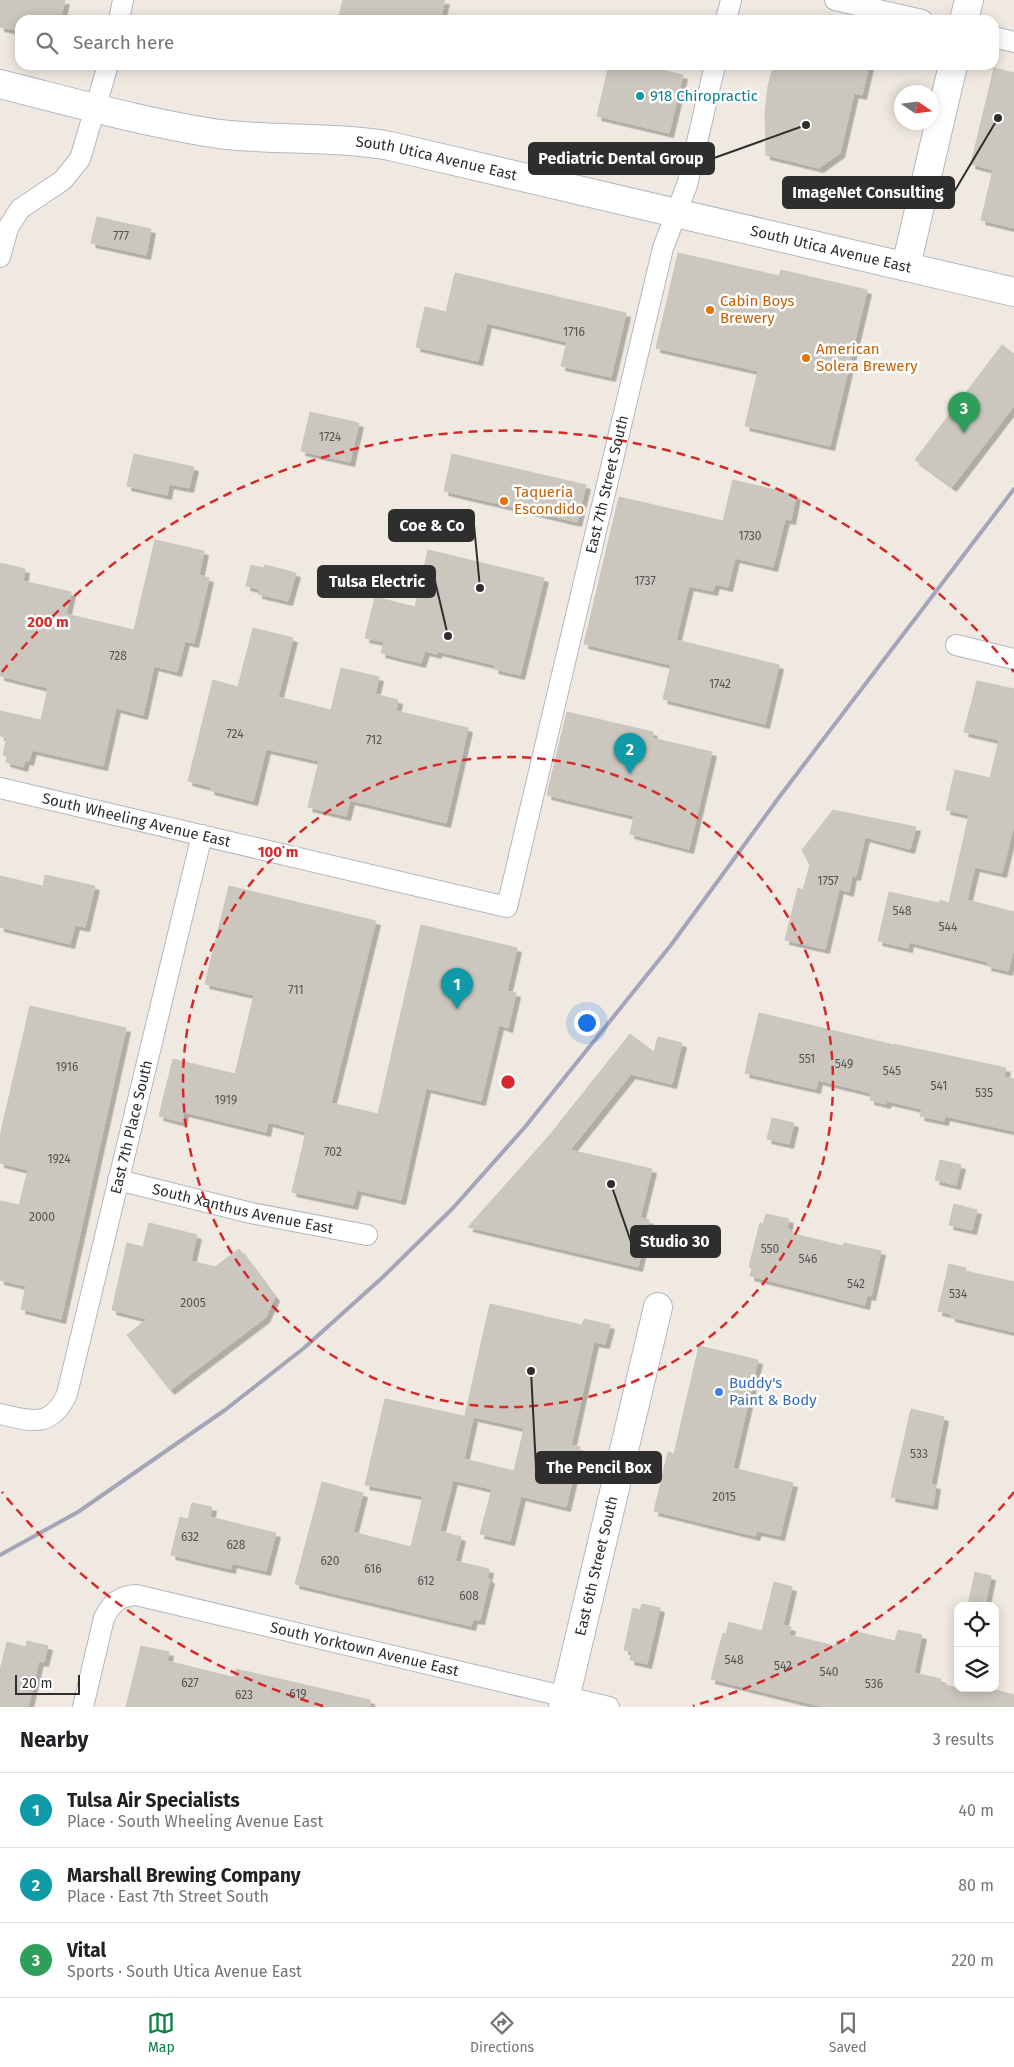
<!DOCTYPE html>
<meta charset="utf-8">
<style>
:root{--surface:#fff;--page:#f6f6f6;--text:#202124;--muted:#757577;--line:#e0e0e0;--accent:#0b8043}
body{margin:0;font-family:"Fira Sans",sans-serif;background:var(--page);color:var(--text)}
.controls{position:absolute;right:15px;bottom:15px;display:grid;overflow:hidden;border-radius:10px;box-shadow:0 2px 12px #0003}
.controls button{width:45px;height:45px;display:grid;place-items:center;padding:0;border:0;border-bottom:1px solid var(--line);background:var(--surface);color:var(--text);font:25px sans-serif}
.compass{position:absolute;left:894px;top:85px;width:45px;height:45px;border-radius:50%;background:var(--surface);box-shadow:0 2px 12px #0003;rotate:103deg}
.scale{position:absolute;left:15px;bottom:12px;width:65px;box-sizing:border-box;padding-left:5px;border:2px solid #2e2e2e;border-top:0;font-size:14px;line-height:18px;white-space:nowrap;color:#2e2e2e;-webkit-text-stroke:4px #fff;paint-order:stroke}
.you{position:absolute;left:586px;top:1022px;width:18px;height:18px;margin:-12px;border:4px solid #fff;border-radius:50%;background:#1a73e8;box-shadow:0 0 0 8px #1a73e833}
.badge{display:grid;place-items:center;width:32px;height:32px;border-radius:50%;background:var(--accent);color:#fff;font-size:16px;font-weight:700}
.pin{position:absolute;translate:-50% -41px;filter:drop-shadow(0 1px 2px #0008)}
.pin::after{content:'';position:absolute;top:26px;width:18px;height:15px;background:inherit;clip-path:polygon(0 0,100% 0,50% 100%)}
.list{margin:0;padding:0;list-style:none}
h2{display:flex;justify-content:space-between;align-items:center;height:65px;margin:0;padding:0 20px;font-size:21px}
h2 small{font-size:16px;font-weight:400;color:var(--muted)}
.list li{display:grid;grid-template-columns:32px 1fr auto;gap:15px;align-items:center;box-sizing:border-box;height:75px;padding:0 20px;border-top:1px solid var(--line)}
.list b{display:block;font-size:19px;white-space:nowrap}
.list p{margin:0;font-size:16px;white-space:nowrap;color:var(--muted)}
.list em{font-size:16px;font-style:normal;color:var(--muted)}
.icon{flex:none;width:28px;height:28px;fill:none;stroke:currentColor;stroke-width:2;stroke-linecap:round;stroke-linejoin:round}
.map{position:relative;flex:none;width:1014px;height:1707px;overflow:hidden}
.search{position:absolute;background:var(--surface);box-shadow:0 2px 12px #0003;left:15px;right:15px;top:15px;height:55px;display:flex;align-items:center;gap:12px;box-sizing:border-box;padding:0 18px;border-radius:15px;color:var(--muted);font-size:19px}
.sheet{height:290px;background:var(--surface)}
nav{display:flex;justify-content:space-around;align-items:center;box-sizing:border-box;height:70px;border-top:1px solid var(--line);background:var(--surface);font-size:14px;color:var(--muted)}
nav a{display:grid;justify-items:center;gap:2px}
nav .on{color:var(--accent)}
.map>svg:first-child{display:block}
.building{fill:#cbc7bf;stroke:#cbc5ba;filter:url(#shadow)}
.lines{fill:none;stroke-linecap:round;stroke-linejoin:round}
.street-casing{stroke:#b4b7c1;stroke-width:22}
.secondary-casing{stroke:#b4b7c1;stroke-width:30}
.street{stroke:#fff;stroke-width:20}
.secondary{stroke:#fff;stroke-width:28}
.rail{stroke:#a3a6b8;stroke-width:4}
.ring{fill:none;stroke:#d62828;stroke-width:2.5;stroke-dasharray:9 6}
.culture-dot{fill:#0f9aa8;stroke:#fff;stroke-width:2}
.food-dot{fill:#e8710a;stroke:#fff;stroke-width:2}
.shop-dot{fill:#3f7fe0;stroke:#fff;stroke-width:2}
.labels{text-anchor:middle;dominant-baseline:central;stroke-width:5;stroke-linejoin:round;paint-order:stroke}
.number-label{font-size:12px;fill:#555452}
.culture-label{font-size:15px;fill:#0d838f;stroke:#fff;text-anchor:start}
.street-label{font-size:15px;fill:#2e2e2e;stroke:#fff}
.food-label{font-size:15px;fill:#c56008;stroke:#fff;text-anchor:start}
.shop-label{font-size:15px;fill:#366cbe;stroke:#fff;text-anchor:start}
.centre{fill:#d62828;stroke:#fff;stroke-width:2.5}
.ring-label{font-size:15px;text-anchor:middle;font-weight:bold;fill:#d62828;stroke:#fff;stroke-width:5;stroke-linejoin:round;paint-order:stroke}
.leader{fill:none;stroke:#2e2e2e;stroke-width:2}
.callout-dot{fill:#2e2e2e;stroke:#fff;stroke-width:2}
.callout{fill:#2e2e2e;stroke:#2e2e2e;stroke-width:2}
.callout-label{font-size:16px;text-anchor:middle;font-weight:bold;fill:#fff}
</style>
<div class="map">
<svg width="1014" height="1707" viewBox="0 0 1014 1707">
<defs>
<filter id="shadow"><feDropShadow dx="4.5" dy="4.5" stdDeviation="0" flood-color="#0004"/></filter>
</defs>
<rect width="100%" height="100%" fill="#efe9e1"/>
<path class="building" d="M0,0H65L60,20H20V31L0,27Z
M343,0H445L440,20H338Z
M609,65H641L683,75L669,133L597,116Z
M785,65H869L862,95L854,93L840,153L819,168L766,155L765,113L768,86L773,68L784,70Z
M994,68L1014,73V228L981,220L993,170L971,164Z
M97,217L151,229L146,255L91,243Z
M678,253L779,276L781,270L867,290L830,446L745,426L758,371L656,348Z
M455,273L626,313L611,377L561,366L567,342L487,323L478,361L416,347L425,307L446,312Z
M1002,345L1014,354V406L952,487L915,460Z
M310,412L359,423L350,462L301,451Z
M134,454L194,467L189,488L169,484L167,495L127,486Z
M452,454L586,485L577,522L444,491Z
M733,480L796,495L791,520L785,519L773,567L735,558L728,587L715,584L713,591L689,586L676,640L779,665L765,724L663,699L671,665L584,644L619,497L723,521Z
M155,540L204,551L199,575L209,578L194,643L185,641L177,672L154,666L143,715L116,708L103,766L32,750L29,761L25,760L23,767L6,762L7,756L3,755L7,737L0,736V711L41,720L48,688L0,676V563L25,569L23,581L71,592L66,614L134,630Z
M428,550L544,578L520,675L494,669L495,665L437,651V654L425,651L421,663L381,653L384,642L365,638L375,597L415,607Z
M251,565L264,568L265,565L296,573L288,601L258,594L259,589L246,586Z
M253,628L293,638L278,697L331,710L341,668L379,677L375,694L398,700L396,711L468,728L446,823L350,800L346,816L308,807L319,761L266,749L253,801L210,790L211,787L188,781L213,680L238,687Z
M977,681L1014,689V824L1002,873L975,867L967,900L1014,912V949L1008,971L987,966L988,962L909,942L908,948L878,941L889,892L939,903L940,900L949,903L969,815L946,810L955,770L990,778L999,740L964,732Z
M567,712L653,732L652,738L712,752L689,849L630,834L634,816L547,795Z
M833,810L916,827L910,849L865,837L856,876L852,875L849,892L839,889L825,949L785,940L798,888L803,890L810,865L802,850Z
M45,875L95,886L85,927L75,925L70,944L0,927V876L43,886Z
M229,886L376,921L331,1103L378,1114L421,925L517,948L507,991L516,993L508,1028L499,1025L481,1101L426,1088L401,1200L357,1190L353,1205L292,1192L306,1132L268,1122L266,1132L184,1112L182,1122L159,1116L173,1059L235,1074L254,995L205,984Z
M30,1006L126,1028L61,1319L21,1309L26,1286L0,1280V1201L19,1205L28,1170L0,1163V1136Z
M759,1013L894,1045V1044L1006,1068L1004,1077L1014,1079V1131L945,1116L944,1121L920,1116L922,1109L887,1101L886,1104L870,1100L871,1093L818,1080L816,1089L745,1073Z
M630,1034L654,1052L658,1037L682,1043L672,1084L631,1074L570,1150L652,1169L640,1218L649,1220L638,1267L468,1227L549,1136Z
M772,1118L794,1123L789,1144L767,1139Z
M940,1160L961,1165L956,1185L935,1180Z
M954,1204L977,1210L972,1230L949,1225Z
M766,1214L789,1219L787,1229L791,1230L790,1233L843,1246L844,1243L881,1251L871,1296L867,1295L865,1305L750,1276L752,1268L749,1267L760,1223L763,1224Z
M149,1223L197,1235L191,1261L215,1267L239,1249L275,1297L265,1318L170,1390L127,1335L147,1319L112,1310L127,1243L143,1247Z
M949,1264L966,1268L965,1271L1014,1282V1332L951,1317V1314L938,1311Z
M490,1304L582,1325L584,1319L610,1325L605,1344L594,1342L571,1445L580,1447L566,1507L521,1496L510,1541L480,1534L492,1489L453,1480L440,1531L461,1537L455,1561L489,1569L487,1578L490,1579L480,1620L473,1619L471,1626L295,1584L322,1482L363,1493L353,1532L411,1547L423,1496L365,1485L385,1399L473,1418L464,1459L514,1471L524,1428L465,1415Z
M699,1346L758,1360L733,1468L793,1483L780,1536L757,1531L755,1536L654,1511L668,1452L674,1454Z
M911,1409L944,1417L931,1484L936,1485L933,1505L891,1497Z
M192,1503L212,1507L210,1517L276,1533L266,1571L232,1563L231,1569L171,1555L180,1517L188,1519Z
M975,1572L991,1576L985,1606H968Z
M774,1582L792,1587L783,1625L791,1627L789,1635L835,1646L837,1640L848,1643L853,1631L895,1641L898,1630L922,1635L914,1673L941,1679L940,1684L958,1688H988L1014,1695V1707H824L711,1679L723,1633L726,1634L729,1622L762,1631Z
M642,1604L660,1608L647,1664L630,1660L632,1652L624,1650L633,1608L640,1610Z
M27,1641L48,1646L44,1662L39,1661L28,1707H0V1670L7,1642L26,1647Z
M141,1646L169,1652L167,1661L232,1677L235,1676L236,1669L370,1700V1707H126Z"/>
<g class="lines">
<g class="street-casing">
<g id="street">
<path d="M835,0L922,20"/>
<path d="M119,20L123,0"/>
<path d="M726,20L731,0"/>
<path d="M994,37L1014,42"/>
<path d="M0,257L8,228L20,209L63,180L80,159L108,65"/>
<path d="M956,645L1014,659"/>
<path id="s1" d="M0,788L507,907L663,248L687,185L715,65"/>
<path id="s2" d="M118,1180L251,1213L367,1235"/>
<path id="s3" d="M0,1414C31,1421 51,1429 67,1394L202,835"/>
<path id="s4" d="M83,1707L104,1618C112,1603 119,1596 136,1595L609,1707"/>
</g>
</g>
<g class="secondary-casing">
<g id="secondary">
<path d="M964,20L969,0"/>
<path id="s5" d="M0,84C72,102 145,123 219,134C276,141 334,136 390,146L1014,292"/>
<path d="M906,266L953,65"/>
<path id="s6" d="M563,1707L658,1307"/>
</g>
</g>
<use href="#street" class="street"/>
<use href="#secondary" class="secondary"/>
<path class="rail" d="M0,1555L78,1512L225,1410L304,1348L383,1277L453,1208L525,1127L671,945L780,796L1014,489"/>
</g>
<g class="ring">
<circle cx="508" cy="1082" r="325"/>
<path d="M1014 1492A651 651 0 0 1 693 1706M323 1706A651 651 0 0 1 2 1492M2 672A651 651 0 0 1 1014 672"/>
</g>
<circle class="culture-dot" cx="640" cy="96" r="5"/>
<g class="food-dot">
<circle cx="710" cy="310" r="5"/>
<circle cx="806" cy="358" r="5"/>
<circle cx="504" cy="501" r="5"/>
</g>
<circle class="shop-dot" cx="719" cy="1392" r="5"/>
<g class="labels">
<g class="number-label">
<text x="121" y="236">777</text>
<text x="574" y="332">1716</text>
<text x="330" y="437">1724</text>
<text x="750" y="536">1730</text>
<text x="645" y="581">1737</text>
<text x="118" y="656">728</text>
<text x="720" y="684">1742</text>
<text x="235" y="734">724</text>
<text x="374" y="740">712</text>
<text x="828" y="881">1757</text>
<text x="902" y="911">548</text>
<text x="948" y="927">544</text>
<text x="296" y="990">711</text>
<text x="807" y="1059">551</text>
<text x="844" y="1064">549</text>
<text x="67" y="1067">1916</text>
<text x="892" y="1071">545</text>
<text x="939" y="1086">541</text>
<text x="984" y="1093">535</text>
<text x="226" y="1100">1919</text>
<text x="333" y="1152">702</text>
<text x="59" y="1159">1924</text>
<text x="42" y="1217">2000</text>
<text x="770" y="1249">550</text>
<text x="808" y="1259">546</text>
<text x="856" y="1284">542</text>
<text x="958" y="1294">534</text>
<text x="193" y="1303">2005</text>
<text x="919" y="1454">533</text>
<text x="724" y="1497">2015</text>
<text x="190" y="1537">632</text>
<text x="236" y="1545">628</text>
<text x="330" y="1561">620</text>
<text x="373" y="1569">616</text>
<text x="426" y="1581">612</text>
<text x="469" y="1596">608</text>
<text x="734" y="1660">548</text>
<text x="783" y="1666">542</text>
<text x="829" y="1672">540</text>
<text x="190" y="1683">627</text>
<text x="874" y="1684">536</text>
<text x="298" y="1694">619</text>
<text x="244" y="1695">623</text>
</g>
<g class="culture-label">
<text x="650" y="96">918 Chiropractic</text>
</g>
<g class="street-label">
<text stroke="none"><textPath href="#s5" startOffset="444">South Utica Avenue East</textPath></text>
<text stroke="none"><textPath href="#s5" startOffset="849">South Utica Avenue East</textPath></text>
<text stroke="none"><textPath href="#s1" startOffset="955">East 7th Street South</textPath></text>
<text stroke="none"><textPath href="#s1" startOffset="140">South Wheeling Avenue East</textPath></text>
<text stroke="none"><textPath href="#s3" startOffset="354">East 7th Place South</textPath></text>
<text stroke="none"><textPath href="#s2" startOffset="128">South Xanthus Avenue East</textPath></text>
<text stroke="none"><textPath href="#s6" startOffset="145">East 6th Street South</textPath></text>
<text stroke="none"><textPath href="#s4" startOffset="368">South Yorktown Avenue East</textPath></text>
</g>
<g class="food-label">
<text x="720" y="301">Cabin Boys<tspan x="720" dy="17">Brewery</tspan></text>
<text x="816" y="349">American<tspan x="816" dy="17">Solera Brewery</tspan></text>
<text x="514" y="492">Taqueria<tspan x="514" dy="17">Escondido</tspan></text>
</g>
<g class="shop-label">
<text x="729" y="1383">Buddy's<tspan x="729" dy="17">Paint &amp; Body</tspan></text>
</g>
</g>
<circle cx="508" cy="1082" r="8" class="centre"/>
<g class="ring-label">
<text x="48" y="627">200 m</text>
<text x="278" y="857">100 m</text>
</g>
<path class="leader" d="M806 125L714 158M998 118L954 192M480 588L474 525M448 636L435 581M611 1184L631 1242M531 1371L536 1468"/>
<g class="callout-dot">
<circle cx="806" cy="125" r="5"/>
<circle cx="998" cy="118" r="5"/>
<circle cx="480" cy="588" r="5"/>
<circle cx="448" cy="636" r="5"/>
<circle cx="611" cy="1184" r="5"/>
<circle cx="531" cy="1371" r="5"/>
</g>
<g class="callout">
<rect x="529" y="143" width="185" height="31" rx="5"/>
<rect x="783" y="177" width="171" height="31" rx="5"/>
<rect x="389" y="510" width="85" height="31" rx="5"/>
<rect x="318" y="566" width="117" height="31" rx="5"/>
<rect x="631" y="1226" width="89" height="31" rx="5"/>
<rect x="536" y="1452" width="125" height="31" rx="5"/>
</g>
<g class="callout-label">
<text x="621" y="164">Pediatric Dental Group</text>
<text x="868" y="198">ImageNet Consulting</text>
<text x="432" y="531">Coe &amp; Co</text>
<text x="377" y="587">Tulsa Electric</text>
<text x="675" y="1247">Studio 30</text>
<text x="599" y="1473">The Pencil Box</text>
</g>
</svg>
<div class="controls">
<button><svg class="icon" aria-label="locate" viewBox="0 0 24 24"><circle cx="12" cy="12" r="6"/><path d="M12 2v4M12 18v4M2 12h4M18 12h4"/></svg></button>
<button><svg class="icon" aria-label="layers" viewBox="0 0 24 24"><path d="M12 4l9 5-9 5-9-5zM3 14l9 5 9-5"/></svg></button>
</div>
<svg class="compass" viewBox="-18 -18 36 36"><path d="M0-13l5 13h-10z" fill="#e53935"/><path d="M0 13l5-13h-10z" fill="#757577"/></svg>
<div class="scale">20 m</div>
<div class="you"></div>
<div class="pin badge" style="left:457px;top:1009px;background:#0f9aa8">1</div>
<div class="pin badge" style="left:630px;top:774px;background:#0f9aa8">2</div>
<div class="pin badge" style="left:964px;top:433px;background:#2e9e5b">3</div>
<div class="search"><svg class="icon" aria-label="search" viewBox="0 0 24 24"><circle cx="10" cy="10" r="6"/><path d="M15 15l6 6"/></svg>Search here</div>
</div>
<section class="sheet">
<h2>Nearby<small>3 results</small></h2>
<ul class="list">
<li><span class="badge" style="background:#0f9aa8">1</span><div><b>Tulsa Air Specialists</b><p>Place · South Wheeling Avenue East</p></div><em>40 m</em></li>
<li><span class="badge" style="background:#0f9aa8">2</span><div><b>Marshall Brewing Company</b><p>Place · East 7th Street South</p></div><em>80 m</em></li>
<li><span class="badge" style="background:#2e9e5b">3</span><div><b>Vital</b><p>Sports · South Utica Avenue East</p></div><em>220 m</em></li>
</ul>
</section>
<nav>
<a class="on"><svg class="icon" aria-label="map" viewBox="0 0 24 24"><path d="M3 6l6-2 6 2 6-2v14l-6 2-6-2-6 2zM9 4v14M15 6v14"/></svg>Map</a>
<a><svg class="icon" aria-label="directions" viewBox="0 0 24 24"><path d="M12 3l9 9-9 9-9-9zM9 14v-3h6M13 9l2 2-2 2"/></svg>Directions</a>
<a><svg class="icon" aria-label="saved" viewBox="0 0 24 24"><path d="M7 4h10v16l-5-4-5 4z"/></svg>Saved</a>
</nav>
